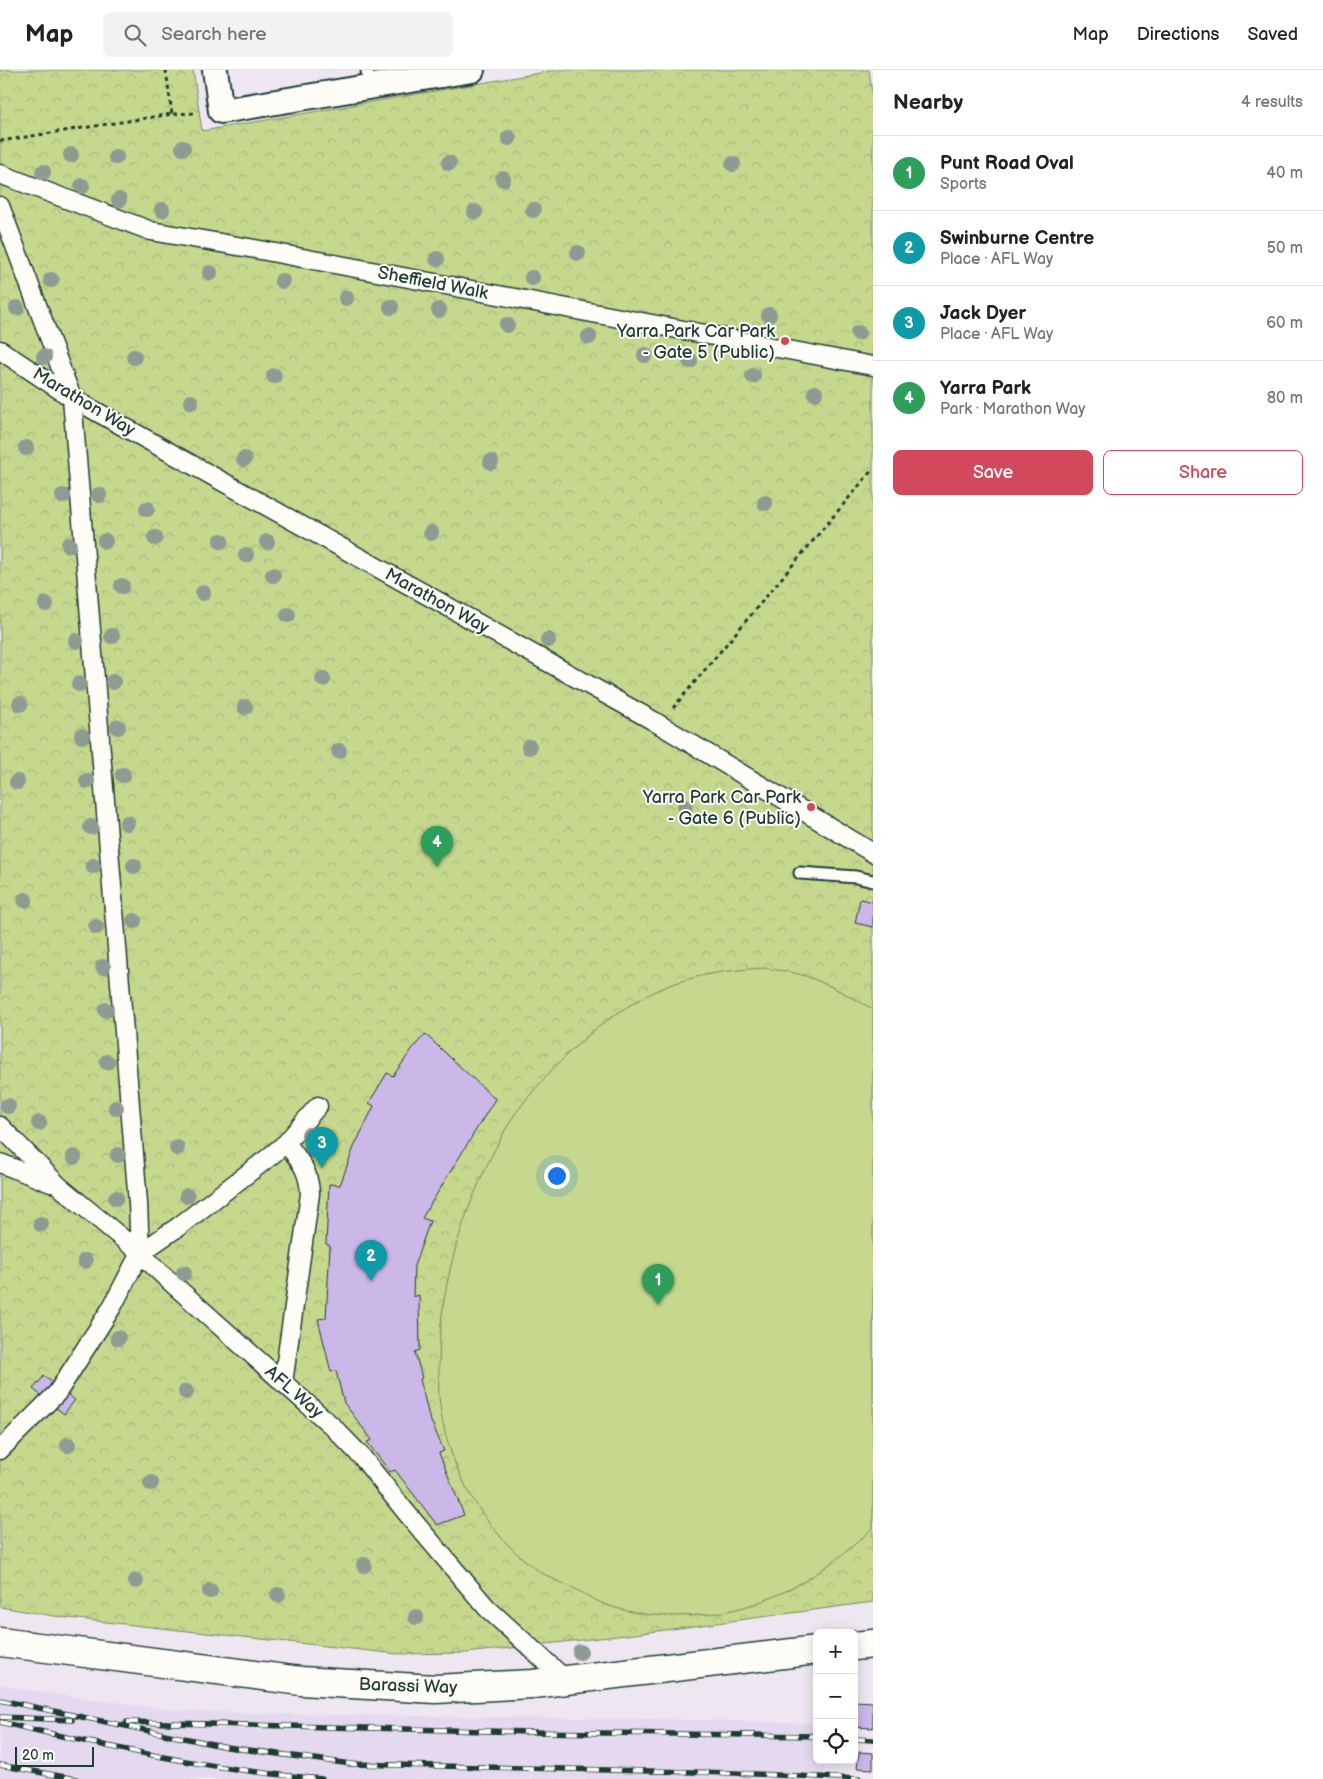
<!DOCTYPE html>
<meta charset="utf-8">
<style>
:root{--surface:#fff;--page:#f2f2f2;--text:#222;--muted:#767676;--line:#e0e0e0;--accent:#d1495b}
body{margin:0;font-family:"Balsamiq Sans",sans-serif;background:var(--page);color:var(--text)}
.controls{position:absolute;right:15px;bottom:15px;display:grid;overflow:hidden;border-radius:8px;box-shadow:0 2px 12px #0003}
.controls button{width:45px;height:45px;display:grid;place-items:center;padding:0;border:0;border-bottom:1px solid var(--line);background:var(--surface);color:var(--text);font:25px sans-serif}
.scale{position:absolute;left:15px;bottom:12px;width:79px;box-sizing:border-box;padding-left:5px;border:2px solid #1f3d34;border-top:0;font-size:14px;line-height:18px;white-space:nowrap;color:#1f3d34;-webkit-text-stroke:4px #fdfcf7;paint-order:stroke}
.you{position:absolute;left:556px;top:1105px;width:18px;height:18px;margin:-12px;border:4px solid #fff;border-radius:50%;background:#1a73e8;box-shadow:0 0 0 8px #1a73e833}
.badge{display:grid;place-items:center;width:32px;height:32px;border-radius:50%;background:var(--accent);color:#fff;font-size:16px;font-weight:700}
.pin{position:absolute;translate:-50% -41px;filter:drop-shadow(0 1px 2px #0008)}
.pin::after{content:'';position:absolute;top:26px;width:18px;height:15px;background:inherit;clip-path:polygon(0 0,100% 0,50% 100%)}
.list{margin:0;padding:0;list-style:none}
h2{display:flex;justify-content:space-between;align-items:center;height:65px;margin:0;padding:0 20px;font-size:21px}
h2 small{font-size:16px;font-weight:400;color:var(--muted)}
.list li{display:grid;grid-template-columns:32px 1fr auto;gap:15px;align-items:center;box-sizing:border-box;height:75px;padding:0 20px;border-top:1px solid var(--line)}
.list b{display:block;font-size:19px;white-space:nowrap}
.list p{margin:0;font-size:16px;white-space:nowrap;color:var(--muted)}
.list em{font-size:16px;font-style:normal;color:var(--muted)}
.actions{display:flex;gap:10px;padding:15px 20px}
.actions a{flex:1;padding:11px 0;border:1px solid var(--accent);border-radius:8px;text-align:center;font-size:18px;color:var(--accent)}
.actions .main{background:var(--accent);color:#fff}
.icon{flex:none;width:28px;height:28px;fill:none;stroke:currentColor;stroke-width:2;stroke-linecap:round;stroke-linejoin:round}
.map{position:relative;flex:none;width:873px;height:1709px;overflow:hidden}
header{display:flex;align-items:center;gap:30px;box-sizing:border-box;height:70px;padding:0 25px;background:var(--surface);border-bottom:1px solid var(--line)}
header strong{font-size:24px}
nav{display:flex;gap:28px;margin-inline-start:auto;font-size:18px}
.search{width:350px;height:45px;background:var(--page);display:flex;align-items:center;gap:12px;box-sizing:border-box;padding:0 18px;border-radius:8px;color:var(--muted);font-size:19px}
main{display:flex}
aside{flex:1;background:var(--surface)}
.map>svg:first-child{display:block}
.built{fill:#e4d9ef}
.park{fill:url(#park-crowns);stroke:#728a60}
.garden{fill:#c5d88d;stroke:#728a60}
.building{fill:#cbb7e8;stroke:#1f3d34}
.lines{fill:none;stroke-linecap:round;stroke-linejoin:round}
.service-casing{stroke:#1f3d34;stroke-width:15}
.pedestrian-casing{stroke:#1f3d34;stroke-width:21}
.minor-casing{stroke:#1f3d34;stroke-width:28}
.primary-casing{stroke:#1f3d34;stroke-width:31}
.path{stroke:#1f3d34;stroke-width:3;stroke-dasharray:4 4;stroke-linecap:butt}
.service{stroke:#fdfcf7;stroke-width:11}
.pedestrian{stroke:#fdfcf7;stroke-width:18}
.minor{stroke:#fdfcf7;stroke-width:24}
.primary{stroke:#fdfcf7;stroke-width:28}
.rail-casing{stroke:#1f3d34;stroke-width:5.5}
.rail{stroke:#fdfcf7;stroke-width:4;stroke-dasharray:11;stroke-linecap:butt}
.tree{fill:#8e9b93}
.poi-dot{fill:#d1495b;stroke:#fdfcf7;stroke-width:2}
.labels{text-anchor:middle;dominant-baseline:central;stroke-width:4;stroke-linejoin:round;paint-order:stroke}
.street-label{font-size:18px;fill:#1f3d34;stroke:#fdfcf7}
.poi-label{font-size:18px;fill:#1f3d34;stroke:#fdfcf7;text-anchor:end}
</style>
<header>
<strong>Map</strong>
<div class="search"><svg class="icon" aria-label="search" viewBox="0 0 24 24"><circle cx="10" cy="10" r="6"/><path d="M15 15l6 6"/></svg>Search here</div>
<nav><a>Map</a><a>Directions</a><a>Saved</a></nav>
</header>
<main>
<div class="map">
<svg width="873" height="1709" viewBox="0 0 873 1709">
<defs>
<pattern id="park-crowns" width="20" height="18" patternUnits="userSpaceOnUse" patternTransform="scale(1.25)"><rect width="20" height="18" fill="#c5d88d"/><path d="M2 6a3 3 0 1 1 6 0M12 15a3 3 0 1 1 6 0" fill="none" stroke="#a9ba7a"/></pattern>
</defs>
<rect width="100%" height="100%" fill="#eee7f2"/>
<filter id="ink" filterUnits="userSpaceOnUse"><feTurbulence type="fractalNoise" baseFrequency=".02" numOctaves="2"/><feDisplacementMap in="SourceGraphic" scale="10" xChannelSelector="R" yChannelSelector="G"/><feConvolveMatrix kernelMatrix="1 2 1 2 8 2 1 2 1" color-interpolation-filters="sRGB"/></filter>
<g filter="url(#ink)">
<path class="built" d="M0,1614L20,1619L179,1641L321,1645L650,1649L817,1653V1690H825L824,1709H0Z"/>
<path class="park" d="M0,0H193L202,61L557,0H869L873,32V1532L635,1564L466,1583L398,1584L60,1547L0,1537Z"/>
<path class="garden" d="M765,898C775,900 786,901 795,903C823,910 848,926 873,939V1458C834,1494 796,1522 744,1537C703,1549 644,1550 604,1534C594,1530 583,1523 573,1518C561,1512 547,1507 536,1499C485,1462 448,1399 440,1336C438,1322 439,1308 439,1295C439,1221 459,1151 492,1085C499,1072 506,1057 515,1044C552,995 599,948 656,921C690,905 727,900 765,898Z"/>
<path class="building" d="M860,829L873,832V857L855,853Z
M425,964L495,1029L422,1148L430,1151L414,1196L413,1227L419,1225L420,1280L415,1282L422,1308L420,1309L430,1351H431L444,1381L439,1383L464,1445L437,1455L395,1400L390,1402L367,1372L372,1370L344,1333L336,1301L331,1302L318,1249L326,1248L330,1176L326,1174L329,1114L340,1115L354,1077L374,1036L369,1033L387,1003L393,1006L413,978Z
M44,1306L75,1330L64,1344L33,1319Z
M854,1631L873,1632V1658L854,1657Z
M859,1682L873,1683V1699L857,1698Z"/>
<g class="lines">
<g class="service-casing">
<path id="service" d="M367,0L369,17
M800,803L856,807L873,811"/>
</g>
<g class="pedestrian-casing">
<path id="pedestrian" d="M0,104L151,161L255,179L873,296
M0,136L72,328L138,1133L140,1183
M0,280L72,328L652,650L873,783
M0,1056L59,1116L140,1183L165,1207L332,1356L362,1387L405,1441L487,1538L566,1610
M0,1093L51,1113
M283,1313L310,1124C309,1100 300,1091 286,1073
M0,1380L57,1323L112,1237L140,1183L178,1157L268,1088L286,1073L318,1036"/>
</g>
<g class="minor-casing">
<path id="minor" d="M215,0L221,41L472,0"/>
</g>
<g class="primary-casing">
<path id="primary" d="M0,1572L301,1611L435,1619L533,1614L817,1580
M854,1576L873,1574"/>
</g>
<path class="path" d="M166,0L172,44
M0,71L172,44L197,43
M673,638L873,399"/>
<use href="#service" class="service"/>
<use href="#pedestrian" class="pedestrian"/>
<use href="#minor" class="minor"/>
<use href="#primary" class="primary"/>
<g class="rail-casing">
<path id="rail" d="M0,1630L227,1677L351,1694L735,1703L859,1709
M0,1647L72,1650
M0,1652C107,1677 213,1700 322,1709
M127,1652L530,1662L817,1666
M854,1669L873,1670
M0,1695L76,1709"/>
</g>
<use href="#rail" class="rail"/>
</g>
<g class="tree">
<circle cx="509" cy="68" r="8"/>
<circle cx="183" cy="78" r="8"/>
<circle cx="71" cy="85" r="8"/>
<circle cx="116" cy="87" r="8"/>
<circle cx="449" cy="93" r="8"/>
<circle cx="733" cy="94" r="8"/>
<circle cx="43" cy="102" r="8"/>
<circle cx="503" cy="109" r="8"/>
<circle cx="82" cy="116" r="8"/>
<circle cx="119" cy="130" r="8"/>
<circle cx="162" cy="140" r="8"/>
<circle cx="533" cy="140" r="8"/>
<circle cx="475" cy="142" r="8"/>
<circle cx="578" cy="183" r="8"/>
<circle cx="437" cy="189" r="8"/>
<circle cx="210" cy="203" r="8"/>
<circle cx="532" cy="208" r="8"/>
<circle cx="51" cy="210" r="8"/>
<circle cx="282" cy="211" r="8"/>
<circle cx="346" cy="228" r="8"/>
<circle cx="391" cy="237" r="8"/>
<circle cx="17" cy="238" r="8"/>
<circle cx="439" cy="240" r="8"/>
<circle cx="769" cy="245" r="8"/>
<circle cx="507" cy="255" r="8"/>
<circle cx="858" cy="263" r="8"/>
<circle cx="589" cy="267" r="8"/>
<circle cx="645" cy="285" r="8"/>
<circle cx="44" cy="287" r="8"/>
<circle cx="134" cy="287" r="8"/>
<circle cx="690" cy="291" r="8"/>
<circle cx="274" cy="306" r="8"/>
<circle cx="753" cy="306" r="8"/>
<circle cx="815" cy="323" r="8"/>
<circle cx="191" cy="332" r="8"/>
<circle cx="26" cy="378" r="8"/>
<circle cx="244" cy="389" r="8"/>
<circle cx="491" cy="392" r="8"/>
<circle cx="99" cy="425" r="8"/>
<circle cx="63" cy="426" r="8"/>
<circle cx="765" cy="433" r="8"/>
<circle cx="147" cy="439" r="8"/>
<circle cx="431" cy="463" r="8"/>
<circle cx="155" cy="468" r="8"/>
<circle cx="105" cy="471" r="8"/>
<circle cx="221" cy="471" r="8"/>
<circle cx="267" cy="472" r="8"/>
<circle cx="69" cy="475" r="8"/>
<circle cx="246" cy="485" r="8"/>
<circle cx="273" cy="505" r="8"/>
<circle cx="122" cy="516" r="8"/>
<circle cx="203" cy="523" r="8"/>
<circle cx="46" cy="534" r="8"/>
<circle cx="288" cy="545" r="8"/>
<circle cx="112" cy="566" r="8"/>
<circle cx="548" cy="570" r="8"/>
<circle cx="76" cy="571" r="8"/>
<circle cx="323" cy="609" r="8"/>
<circle cx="113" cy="612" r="8"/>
<circle cx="79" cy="614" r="8"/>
<circle cx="20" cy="634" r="8"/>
<circle cx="245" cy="637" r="8"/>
<circle cx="118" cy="657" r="8"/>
<circle cx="82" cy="666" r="8"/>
<circle cx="529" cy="677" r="8"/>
<circle cx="339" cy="681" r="8"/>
<circle cx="123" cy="705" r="8"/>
<circle cx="87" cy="711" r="8"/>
<circle cx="17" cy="712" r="8"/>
<circle cx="685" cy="737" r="8"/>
<circle cx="127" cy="753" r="8"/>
<circle cx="91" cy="757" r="8"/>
<circle cx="93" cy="796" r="8"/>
<circle cx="134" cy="796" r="8"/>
<circle cx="25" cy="830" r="8"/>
<circle cx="134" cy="851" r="8"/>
<circle cx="96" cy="857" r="8"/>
<circle cx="103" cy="897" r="8"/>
<circle cx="106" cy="940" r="8"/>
<circle cx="107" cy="992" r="8"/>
<circle cx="8" cy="1036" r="8"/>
<circle cx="116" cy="1038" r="8"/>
<circle cx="39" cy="1053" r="8"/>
<circle cx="309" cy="1065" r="8"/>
<circle cx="177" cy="1078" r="8"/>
<circle cx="118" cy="1085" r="8"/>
<circle cx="74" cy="1087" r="8"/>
<circle cx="187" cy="1126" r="8"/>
<circle cx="116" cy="1128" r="8"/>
<circle cx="41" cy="1154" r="8"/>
<circle cx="85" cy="1191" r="8"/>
<circle cx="184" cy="1203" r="8"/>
<circle cx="118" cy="1268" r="8"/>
<circle cx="186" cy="1322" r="8"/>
<circle cx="68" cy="1375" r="8"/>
<circle cx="151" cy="1413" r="8"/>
<circle cx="364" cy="1495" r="8"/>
<circle cx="136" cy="1511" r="8"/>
<circle cx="210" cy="1521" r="8"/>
<circle cx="278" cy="1525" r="8"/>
<circle cx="416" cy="1547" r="8"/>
<circle cx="580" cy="1582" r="8"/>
</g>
</g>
<g class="poi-dot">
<circle cx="785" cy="271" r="5"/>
<circle cx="811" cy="737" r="5"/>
</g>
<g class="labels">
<g class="street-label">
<text transform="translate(433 213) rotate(11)">Sheffield Walk</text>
<text transform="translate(84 332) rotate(31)">Marathon Way</text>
<text transform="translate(437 531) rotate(29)">Marathon Way</text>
<text transform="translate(294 1322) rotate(41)">AFL Way</text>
<text transform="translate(408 1616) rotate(2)">Barassi Way</text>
</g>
<g class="poi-label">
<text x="775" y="261">Yarra Park Car Park<tspan x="775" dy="21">- Gate 5 (Public)</tspan></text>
<text x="801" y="727">Yarra Park Car Park<tspan x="801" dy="21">- Gate 6 (Public)</tspan></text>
</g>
</g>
</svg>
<div class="controls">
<button>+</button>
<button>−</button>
<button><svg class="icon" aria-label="locate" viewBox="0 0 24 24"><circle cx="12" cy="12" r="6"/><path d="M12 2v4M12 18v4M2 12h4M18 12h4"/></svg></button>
</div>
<div class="scale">20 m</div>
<div class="you"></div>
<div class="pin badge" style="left:658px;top:1235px;background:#2e9e5b">1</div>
<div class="pin badge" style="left:371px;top:1211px;background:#0f9aa8">2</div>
<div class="pin badge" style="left:322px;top:1098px;background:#0f9aa8">3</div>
<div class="pin badge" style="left:437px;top:797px;background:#2e9e5b">4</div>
</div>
<aside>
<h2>Nearby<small>4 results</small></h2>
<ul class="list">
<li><span class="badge" style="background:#2e9e5b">1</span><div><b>Punt Road Oval</b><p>Sports</p></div><em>40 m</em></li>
<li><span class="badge" style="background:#0f9aa8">2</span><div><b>Swinburne Centre</b><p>Place · AFL Way</p></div><em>50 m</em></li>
<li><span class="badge" style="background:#0f9aa8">3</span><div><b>Jack Dyer</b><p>Place · AFL Way</p></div><em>60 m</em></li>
<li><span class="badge" style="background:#2e9e5b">4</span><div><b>Yarra Park</b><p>Park · Marathon Way</p></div><em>80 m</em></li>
</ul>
<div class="actions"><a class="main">Save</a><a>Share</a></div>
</aside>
</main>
